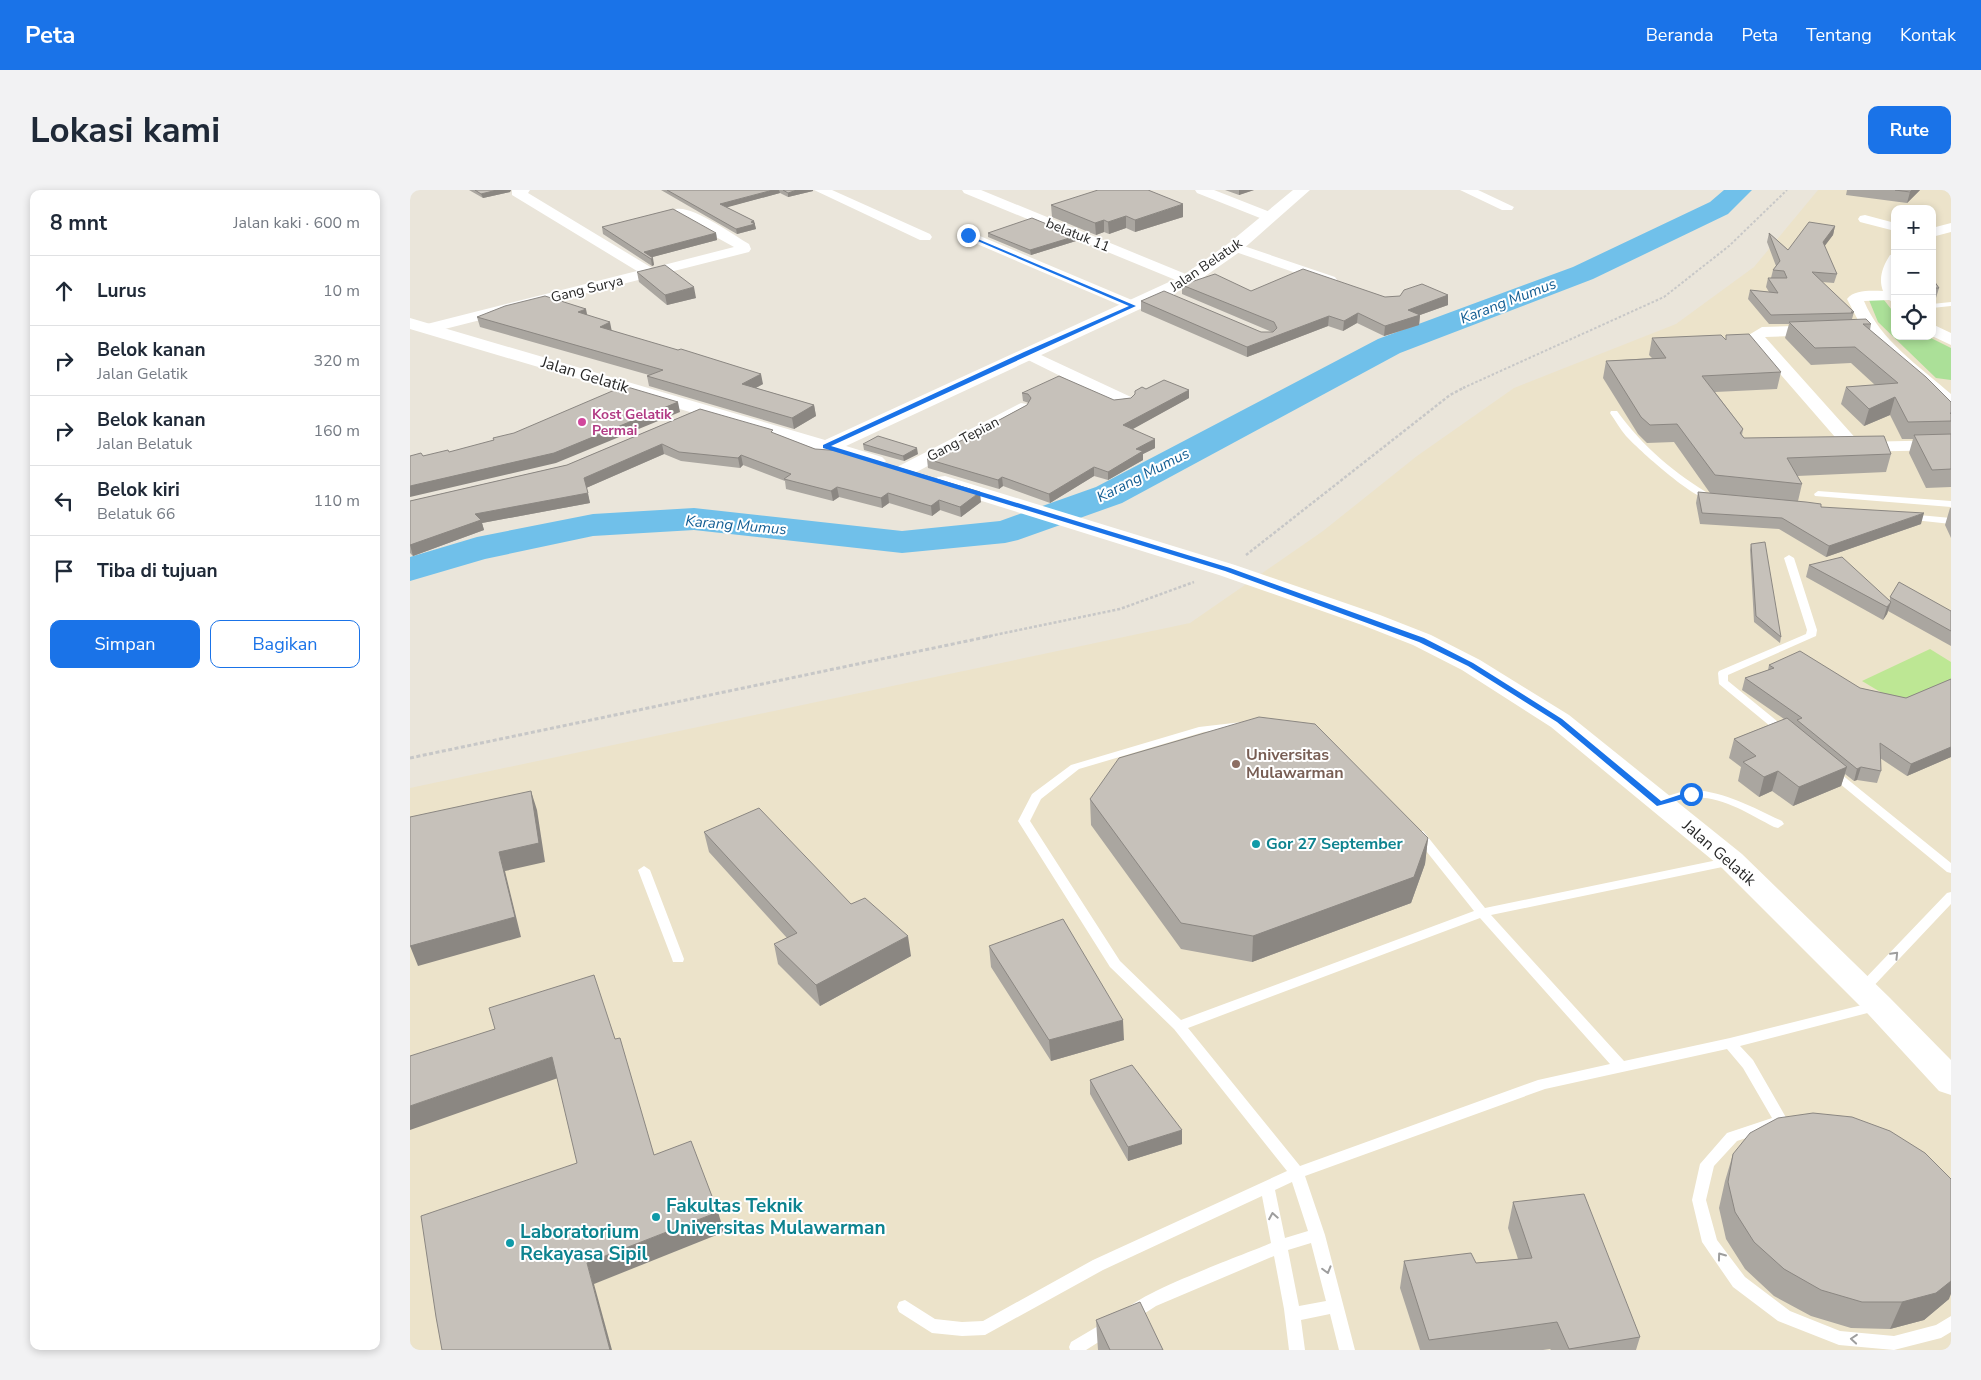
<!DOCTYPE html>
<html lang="id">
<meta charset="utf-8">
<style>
:root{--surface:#fff;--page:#f2f2f3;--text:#1f2937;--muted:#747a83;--line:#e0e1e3;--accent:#1a73e8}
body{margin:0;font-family:"Nunito Sans",sans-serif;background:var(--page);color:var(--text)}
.controls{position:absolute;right:15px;top:15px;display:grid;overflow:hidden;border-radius:10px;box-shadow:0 2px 8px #0003}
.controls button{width:45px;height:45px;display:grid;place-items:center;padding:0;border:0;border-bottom:1px solid var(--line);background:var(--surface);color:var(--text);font:25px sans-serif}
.stop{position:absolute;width:15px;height:15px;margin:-11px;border:4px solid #1a73e8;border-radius:50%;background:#fff}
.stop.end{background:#1a73e8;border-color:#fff;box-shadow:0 1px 5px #0008}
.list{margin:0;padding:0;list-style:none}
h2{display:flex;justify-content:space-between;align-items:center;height:65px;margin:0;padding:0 20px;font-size:21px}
h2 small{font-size:16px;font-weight:400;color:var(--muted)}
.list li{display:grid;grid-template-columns:32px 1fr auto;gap:15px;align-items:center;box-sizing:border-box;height:70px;padding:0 20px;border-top:1px solid var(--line)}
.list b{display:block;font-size:19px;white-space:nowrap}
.list p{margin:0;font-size:16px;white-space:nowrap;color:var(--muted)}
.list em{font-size:16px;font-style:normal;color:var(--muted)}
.actions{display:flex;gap:10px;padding:15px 20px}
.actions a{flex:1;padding:11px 0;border:1px solid var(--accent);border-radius:10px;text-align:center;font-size:18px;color:var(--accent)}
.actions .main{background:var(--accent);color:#fff}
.icon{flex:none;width:28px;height:28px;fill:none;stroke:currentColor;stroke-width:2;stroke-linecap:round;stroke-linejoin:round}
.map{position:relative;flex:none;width:1541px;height:1160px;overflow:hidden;border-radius:10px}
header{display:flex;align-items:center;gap:30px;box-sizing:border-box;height:70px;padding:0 25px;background:var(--accent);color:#fff}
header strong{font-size:24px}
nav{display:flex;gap:28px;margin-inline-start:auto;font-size:18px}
.intro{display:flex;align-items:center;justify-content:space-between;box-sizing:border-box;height:120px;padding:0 30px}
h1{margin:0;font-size:35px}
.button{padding:12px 22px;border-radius:10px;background:var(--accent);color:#fff;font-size:18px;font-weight:700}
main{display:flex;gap:30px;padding:0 30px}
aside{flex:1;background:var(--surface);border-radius:10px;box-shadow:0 2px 8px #0003}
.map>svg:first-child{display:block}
.education{fill:#ece3ca;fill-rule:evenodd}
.green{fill:#abe098}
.pitch{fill:#bde794}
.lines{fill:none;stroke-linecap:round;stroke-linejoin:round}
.river{fill:#70c0ea;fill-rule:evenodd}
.path-far2{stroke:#c7c7c7;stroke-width:2;stroke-dasharray:2.5 2;stroke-linecap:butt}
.path-far1{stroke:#c7c7c7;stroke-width:2.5;stroke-dasharray:3 2;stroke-linecap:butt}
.path{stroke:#c7c7c7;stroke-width:3;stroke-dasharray:4 2.5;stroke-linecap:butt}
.lane{fill:#fff;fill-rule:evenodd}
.street{fill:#fff;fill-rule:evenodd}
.secondary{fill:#fff;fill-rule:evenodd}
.wall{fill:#aaa6a0}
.shaded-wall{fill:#8b8782}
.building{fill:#c6c1ba;stroke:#8b8782}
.oneway{stroke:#9e9e9e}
.route{fill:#1a73e8}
.hotel-dot{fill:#d1479c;stroke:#fff;stroke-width:2}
.education-dot{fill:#8d6e63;stroke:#fff;stroke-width:2}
.culture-dot{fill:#0f9aa8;stroke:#fff;stroke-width:2}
.labels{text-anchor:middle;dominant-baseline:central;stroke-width:4;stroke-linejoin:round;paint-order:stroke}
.far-street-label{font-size:14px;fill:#282828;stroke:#fff}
.far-hotel-label{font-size:14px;font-weight:bold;fill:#b23c85;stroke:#fff;text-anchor:start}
.far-water-label{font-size:15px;font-style:italic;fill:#125d93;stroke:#fff}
.street-label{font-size:16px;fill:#282828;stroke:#fff}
.education-label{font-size:16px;font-weight:bold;fill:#785e54;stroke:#fff;text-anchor:start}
.culture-label{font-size:16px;font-weight:bold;fill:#0d838f;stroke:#fff;text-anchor:start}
.near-culture-label{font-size:19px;font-weight:bold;fill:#0d838f;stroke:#fff;text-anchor:start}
</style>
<header>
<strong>Peta</strong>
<nav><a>Beranda</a><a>Peta</a><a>Tentang</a><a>Kontak</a></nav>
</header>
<div class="intro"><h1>Lokasi kami</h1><a class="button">Rute</a></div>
<main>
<aside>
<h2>8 mnt<small>Jalan kaki · 600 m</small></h2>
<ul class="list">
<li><svg class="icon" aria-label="ahead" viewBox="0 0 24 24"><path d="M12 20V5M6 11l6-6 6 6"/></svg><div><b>Lurus</b></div><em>10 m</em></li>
<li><svg class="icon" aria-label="right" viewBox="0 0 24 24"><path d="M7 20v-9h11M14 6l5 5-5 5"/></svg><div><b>Belok kanan</b><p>Jalan Gelatik</p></div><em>320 m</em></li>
<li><svg class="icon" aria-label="right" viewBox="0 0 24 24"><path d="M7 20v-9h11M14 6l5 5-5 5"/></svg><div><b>Belok kanan</b><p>Jalan Belatuk</p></div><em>160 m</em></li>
<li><svg class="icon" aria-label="left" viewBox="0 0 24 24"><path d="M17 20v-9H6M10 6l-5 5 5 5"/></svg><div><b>Belok kiri</b><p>Belatuk 66</p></div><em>110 m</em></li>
<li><svg class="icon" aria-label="arrive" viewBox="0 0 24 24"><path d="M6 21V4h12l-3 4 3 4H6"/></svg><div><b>Tiba di tujuan</b></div></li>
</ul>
<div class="actions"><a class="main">Simpan</a><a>Bagikan</a></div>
</aside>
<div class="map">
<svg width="1541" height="1160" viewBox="0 0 1541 1160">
<rect width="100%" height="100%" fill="#eae5da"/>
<path class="education" d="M1408,0H1541V1160H0V598L780,433L913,341L1007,266L1104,198L1266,134L1344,77ZM1485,19H1522V146H1485Z"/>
<path class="green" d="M1459,110H1474L1485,124V146H1517L1541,158V190L1526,188L1468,132Z"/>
<path class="pitch" d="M1520,459L1541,472V496L1494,516L1452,491Z"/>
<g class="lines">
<path class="river" d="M1314,0H1342L1318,24L1183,89L990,163L712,313L608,350L595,353L492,363L284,340L183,346L75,369L0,391V367L67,347L183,324L284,318L492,341L590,331L686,297L968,149L1163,77L1300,12Z"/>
<path class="path-far2" d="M1053,198L1254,107L1319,56L1377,0"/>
<path class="path-far1" d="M836,365L1040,205L1055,197
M575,447L710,419L784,392"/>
<path class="path" d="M0,568L581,446"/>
<path class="lane" d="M1541,112V116L1522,118V114Z
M1201,221H1207C1232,256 1266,285 1303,306V310C1287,313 1228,259 1216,246C1210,239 1205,230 1200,223Z
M1408,301L1541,311V317L1405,306L1404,304Z
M1498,324L1541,328V334L1495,329L1493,327Z
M1379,365L1384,368L1407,440L1406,446L1318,485V491L1379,541L1380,543L1379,545H1371L1309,494L1308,483L1309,481L1396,444L1397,440L1374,368Z
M832,532L836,533L837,535L836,537L794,542L669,579L631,609L620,631L710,771L771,830L1064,721L1005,647L1003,644L1005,641H1013L1075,718L1322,667L1326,668L1328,671L1322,675L1081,725L1214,871L1320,848L1468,811L1473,813L1475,816L1473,819L1330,856L1343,870L1378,931L1376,935L1327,951L1304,976L1296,1010L1307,1050L1335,1087L1380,1121L1430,1141L1484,1146L1526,1135L1541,1126V1142L1531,1148L1484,1160L1429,1155L1368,1131L1323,1097L1292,1052L1282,1010L1290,974L1317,943L1362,928L1333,878L1317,859L1135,899L895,986L915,1045L945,1160H929L920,1124L891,1130L895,1160H879L874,1119L864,1066L746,1116L726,1129L720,1131L714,1129L712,1124C721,1105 836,1064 861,1053L852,1006L693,1080L575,1145L552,1146L522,1143L489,1122L487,1117L489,1112L495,1110L525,1129L552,1132L573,1131L683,1070L877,981L764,839L700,777L608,631L622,604L661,575L789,537ZM1070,728L1200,874L1128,890L890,976L778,838ZM882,992L898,1041L875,1048L865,1000ZM901,1053L916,1111L889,1116L878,1060Z
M1422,579L1426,580L1541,673V683L1537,682L1418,584L1416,582L1418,580Z
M1284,600C1316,602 1344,618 1372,631L1374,634L1368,638L1364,637C1339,624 1309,604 1280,608C1270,609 1260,615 1250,618L1244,614C1252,606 1272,601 1284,600Z
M234,676L240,680L274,769L273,772H263L262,769L228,680Z
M1541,702V714L1457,803H1447L1445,800L1447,797L1537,703Z
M700,1129L706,1131L708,1136L706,1141L676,1160H660L659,1157L661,1152Z"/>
<path class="street" d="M102,0H120L118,3L242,78L324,57L266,25L264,22L266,19C282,15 324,45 339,54L341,59L339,62L19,143L13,141L11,138L13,135L227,81L102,5Z
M404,0H422L520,44L522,47L520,50H510Z
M552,0H571L783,87L785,90L783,93H773L554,3Z
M785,0H804L865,24L867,27L860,31L855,30L787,3Z
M1050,0H1068L1104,17L1102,20H1092Z
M1455,25L1485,33V41L1450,32L1448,29L1450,26Z
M1541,33V42L1522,47V38Z
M558,41L729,113L732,116L724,121L719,119L553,48L551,45L553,42Z
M825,53L925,87L927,90L925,93H915L820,60L818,57Z
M1485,64V113L1479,110L1454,111C1470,150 1510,177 1541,204V218L1535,217L1480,168L1457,143L1355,147L1449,252L1541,250V260L1438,262L1337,146L1352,137L1450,134L1437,109C1445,99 1462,101 1473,101C1468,88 1473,76 1480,65Z
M1522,134L1541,143V155L1522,146Z
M616,158L721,207L724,211L721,215H709L610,166L608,163Z
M611,213L617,214L620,218L617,222L503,284H489L487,280L489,276Z"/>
<path class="secondary" d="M883,0H900L831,61L784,94L436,256L472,267L476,271L472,275L465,277L0,139V128L415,250L772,86L819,53Z
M535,286L825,375L970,425L1021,445L1070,470L1159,525L1332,664L1480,808L1541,870V905L1529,901L1458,824L1312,678L1141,537L1052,480L1003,455L952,435L809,385L527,297L524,292L527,287Z"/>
</g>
<path class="wall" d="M59,0H101L100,2L73,8Z
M251,0H403V1L378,7L370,3L316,17L344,31L346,39L327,44Z
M815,0H844L829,5Z
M1437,0H1510L1497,13L1436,5Z
M641,15L773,27L725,42L716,38L699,44L694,42L686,45L642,27Z
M1425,36L1423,45L1414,56L1427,84L1424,93L1412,92L1444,122L1442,129L1461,134L1460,140L1541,212V297L1516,298L1499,263L1503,249H1492L1480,225L1454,236L1431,214L1436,197L1465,195L1441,173L1401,175L1375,148L1379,134H1359L1338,109L1340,100L1359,102L1356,97L1358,88H1361L1363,80L1366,76L1357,52L1359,43L1378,60Z
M192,37L306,43L307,50L242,67L244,75L242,76L193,44Z
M578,43L666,51L621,65L578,47Z
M227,82L286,108L257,115L229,92Z
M1522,88L1529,98L1526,108H1522Z
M772,95L841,101L975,107L1038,105V115L1010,125L1009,135L974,146L947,133L933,141L918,136L837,167L731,121V111L851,142H862L772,104Z
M177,125L201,140L353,194L346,198L404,215L406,226L384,239L239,196L237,186L239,185L70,137L67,127Z
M1242,148L1315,150L1371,182L1367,199L1305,202L1333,239L1332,245L1334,248L1481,264L1476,282L1387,286L1392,294L1388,311L1411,317L1511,334L1416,367L1369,339L1290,334L1286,313L1288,302L1300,303L1264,252L1237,253L1228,244L1193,188L1196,171L1242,168L1239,165Z
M736,199L779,208L722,239L745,258L733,264V270L698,290L684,286L640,313L593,296L589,299L518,278L517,269L617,215L619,213L613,211L612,203L704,210L721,208L725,204V201Z
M290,219L363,243L405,259L571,312L551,327L530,320L522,326L479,313L472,318L429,307L423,311L376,299L375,291L333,275L330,278L271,271L254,264L176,298L180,313L72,333L74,340L3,366L0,363V311L157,275Z
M453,254L508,264L494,271L454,260Z
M1540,318H1541V348L1535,335Z
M1341,354L1371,447L1370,453L1344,432L1340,360Z
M1399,375L1480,410V407L1541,421V456L1478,421L1477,424L1473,430L1396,387Z
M1359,475L1450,498L1496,508L1541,489V567L1497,586L1470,568L1471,581L1467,593L1447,590L1444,591L1435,584L1431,596L1383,616L1362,601L1349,607L1328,591L1331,577L1319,568L1324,549L1374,529L1332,500L1335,488L1358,480Z
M680,609L1018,648L1015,674L1001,713L842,772L771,759L681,635Z
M294,642L441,714L501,766L410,816L368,774L364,754L377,748L299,662Z
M579,756L714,850L641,871L581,777Z
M680,890L772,954L718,971L680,904Z
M1323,964L1539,1109L1514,1130L1480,1139L1441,1138L1401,1126L1364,1106L1335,1079L1316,1049L1309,1018L1315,991Z
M1103,1012L1230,1147L1226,1160H1141L1140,1159L1133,1160H1010L990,1098L994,1071L1066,1073L1108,1069L1098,1038Z
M686,1130L753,1160H688Z"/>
<path class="shaded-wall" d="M87,0H101L100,2L73,8L71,4Z
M363,0H369L370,3L311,19L310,14Z
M387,0H403V1L378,7V3Z
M829,0H844L829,5Z
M1502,0H1510L1497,13L1500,2Z
M773,14V27L725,42V30Z
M716,26V38L699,44L698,32Z
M694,30V42L686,45L685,33Z
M344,31L346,39L327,44L326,39Z
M1425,36L1423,45L1411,61L1413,52Z
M306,43L307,50L239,68L234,62Z
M666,46V51L621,65L620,60Z
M243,68L244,75L242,76L241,69Z
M284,97L286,108L257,115L255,105Z
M1038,105V115L1010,125L1009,135L974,146L975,136L998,120Z
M176,119L178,129L168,122Z
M948,123L947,133L933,141L934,131Z
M919,126L918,136L837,167V157Z
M200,132L202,142L190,137Z
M351,184L353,194L334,204L332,194Z
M779,200V208L714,244L713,235Z
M1485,207L1480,225L1454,236L1459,219Z
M268,212L270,222L146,273L0,307V296Z
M404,215L406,226L384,239L382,228Z
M745,249V258L733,264V270L698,290V282L726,259Z
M252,254L254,264L176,298L174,288Z
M507,258L508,264L494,271L493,266Z
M331,265L333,275L330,278L328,268Z
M684,277V286L640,313L639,304Z
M592,287L593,296L589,299L588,290Z
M427,297L429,307L423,311L421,301Z
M570,302L571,312L551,327L550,317Z
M178,303L180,313L72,333L74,340L3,366L0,355L65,324Z
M478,303L479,313L472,318L471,308Z
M529,310L530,320L522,326L521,316Z
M1514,323L1511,334L1416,367L1419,356Z
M1481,412L1477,424L1473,430L1477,417Z
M1541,557V567L1497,586L1501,574Z
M1437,577L1431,596L1383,616L1389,597Z
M1451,577L1447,590L1444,591L1447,579Z
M1368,581L1362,601L1349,607L1354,587Z
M121,601L127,620L135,672L95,681L111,747L8,776L0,756L89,662Z
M1018,648L1015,674L1001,713L842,772L843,746Z
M498,746L501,766L410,816L406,795Z
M713,830L714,850L641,871L639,850Z
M142,867L148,888L0,940V916Z
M772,940V954L718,971V957Z
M308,1022L314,1042L184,1094L202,1160H200L177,1073Z
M1541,1091V1104L1539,1109L1514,1130L1480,1139L1492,1112Z"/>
<path class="building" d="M65,0H87L71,4Z
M257,0H363L310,14L344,31L341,32L345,34L326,39Z
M373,0H387L378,3Z
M688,0H738L773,14L725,30L716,26L698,32L694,30L685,33L641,15Z
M1485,0H1502L1500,2Z
M263,19L306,43L234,62L243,68L241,69L192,37Z
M622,28L666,46L620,60L578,43Z
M1399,32L1425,36L1413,52L1427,84L1402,82L1444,122H1441L1443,123L1361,125L1340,100L1368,103L1358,88H1377L1374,81L1363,80L1370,71L1359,43L1378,60Z
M255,75L284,97L255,105L227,82Z
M893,79L975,107L990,106L994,100L1012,94L1038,105L998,120L1010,125L975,136L948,123L934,131L919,126L837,157L731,111L754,101L851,142H863L867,138L864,132L772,95L805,84L841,101Z
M1522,88L1529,98H1522Z
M135,106L176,119L168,122L200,132L190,137L268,160L271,159L351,184L332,194L404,215L382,228L237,186L253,180L67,127L95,116Z
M1456,129L1461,134H1453L1516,187L1541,212V223H1540L1541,224V231L1498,232L1485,207L1459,219L1436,197L1488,193L1445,157L1405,158L1379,132Z
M1339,144L1371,182L1292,186L1333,239L1330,243L1334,248L1474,246L1481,264L1377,268L1392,294L1305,285L1267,234L1240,235L1231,227L1196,171L1256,168L1242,148L1311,145L1316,150V145Z
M649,186L704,210L721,208L725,204V201L732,197L736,199L754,190L779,200L713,235L745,249L726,259L733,261L698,282L684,277L639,304L592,287L588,290L517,269L617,215L621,208L618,204L612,203Z
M214,196L268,212L144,263L0,296V266L11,263L13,266L38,260L39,262L84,250L83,248L104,243Z
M290,219L363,240L361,242L405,259L433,261L570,302L550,317L529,310L521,316L478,303L471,308L427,297L421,301L374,289L381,284L331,265L328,268L269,262L252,254L174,288L178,303L65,324L71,330L0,355V311L157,275Z
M1541,244V279L1522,280L1504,245Z
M468,246L507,258L493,266L453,254Z
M1288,302L1396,312L1411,314V317L1514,323L1419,356L1372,328L1292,323Z
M1355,352L1371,447L1346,426L1341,354Z
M1432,367L1481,412L1477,417L1399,375Z
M1489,392L1541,421V441L1480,407Z
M1390,461L1450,498L1496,508L1541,489V557L1501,574L1470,553L1471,581L1451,577L1447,579L1387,530L1392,528L1335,488L1364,478L1359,475Z
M849,527L905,534L1018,648L1004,687L843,746L771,733L680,609L709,568Z
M1377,528L1437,577L1389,597L1368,581L1354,587L1333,572L1346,566L1324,549Z
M121,601L129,653L89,662L105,727L0,756V627Z
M349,618L441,714L455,708L498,746L406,795L364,754L387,743L294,642Z
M653,729L713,830L639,850L579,756Z
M184,785L205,849L210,848L244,965L281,951L308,1022L177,1073L200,1160H32L26,1127L11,1026L167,973L142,867L0,916V866L85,839L79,818Z
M722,875L772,940L718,957L680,890Z
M1403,923L1442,927L1480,941L1515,963L1541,989V1091L1526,1103L1492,1112H1452L1411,1100L1374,1079L1344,1052L1325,1022L1318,992L1323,964L1340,943L1368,928Z
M1174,1004L1230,1147L1159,1159L1147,1132L1019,1150L994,1071L1061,1063L1066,1073L1122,1068L1103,1012Z
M730,1112L753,1160H700L686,1130Z"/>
<defs><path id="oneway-chevron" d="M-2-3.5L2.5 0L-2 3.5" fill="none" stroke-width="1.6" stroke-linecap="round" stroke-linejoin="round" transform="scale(1.25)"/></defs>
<g class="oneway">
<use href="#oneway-chevron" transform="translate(1485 765) rotate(-46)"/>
<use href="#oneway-chevron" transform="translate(863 1026) rotate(-100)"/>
<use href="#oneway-chevron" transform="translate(1311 1066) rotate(-126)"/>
<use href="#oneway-chevron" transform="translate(917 1080) rotate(74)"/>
<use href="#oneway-chevron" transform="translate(1444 1149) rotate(-175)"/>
</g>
<path class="route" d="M556,44L726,116L421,256L820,378L1014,448L1063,473L1152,529L1251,611L1281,601L1286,604L1284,606L1247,616L1147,532L1058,476L1009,452L815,381L413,258V255L614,162L719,116L556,46Z"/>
<circle class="hotel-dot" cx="172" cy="232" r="5"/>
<circle class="education-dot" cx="826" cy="574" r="5"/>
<g class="culture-dot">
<circle cx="846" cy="654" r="5"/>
<circle cx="246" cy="1027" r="5"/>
<circle cx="100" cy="1053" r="5"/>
</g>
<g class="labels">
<g class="far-street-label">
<text transform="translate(668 45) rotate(22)">belatuk 11</text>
<text transform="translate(796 75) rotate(-34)">Jalan Belatuk</text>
<text transform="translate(177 99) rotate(-14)">Gang Surya</text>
<text transform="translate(553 249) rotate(-28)">Gang Tepian</text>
</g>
<g class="far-hotel-label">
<text x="182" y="224">Kost Gelatik<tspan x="182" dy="16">Permai</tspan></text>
</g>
<g class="far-water-label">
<text transform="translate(1098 111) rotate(-21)">Karang Mumus</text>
<text transform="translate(733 285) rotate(-27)">Karang Mumus</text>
<text transform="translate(326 335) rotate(5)">Karang Mumus</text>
</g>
<g class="street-label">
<text transform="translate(175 185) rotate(17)">Jalan Gelatik</text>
<text transform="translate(1309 663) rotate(41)">Jalan Gelatik</text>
</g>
<g class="education-label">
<text x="836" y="565">Universitas<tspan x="836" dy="18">Mulawarman</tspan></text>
</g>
<g class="culture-label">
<text x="856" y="654">Gor 27 September</text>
</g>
<g class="near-culture-label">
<text x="256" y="1016">Fakultas Teknik<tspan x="256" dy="22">Universitas Mulawarman</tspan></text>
<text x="110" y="1042">Laboratorium<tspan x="110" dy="22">Rekayasa Sipil</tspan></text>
</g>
</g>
</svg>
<div class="controls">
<button>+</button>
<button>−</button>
<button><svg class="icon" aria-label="locate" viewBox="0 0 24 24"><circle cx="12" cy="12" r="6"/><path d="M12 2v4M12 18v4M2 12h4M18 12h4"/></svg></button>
</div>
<div class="stop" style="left:1281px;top:604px"></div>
<div class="stop end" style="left:558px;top:45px"></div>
</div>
</main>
